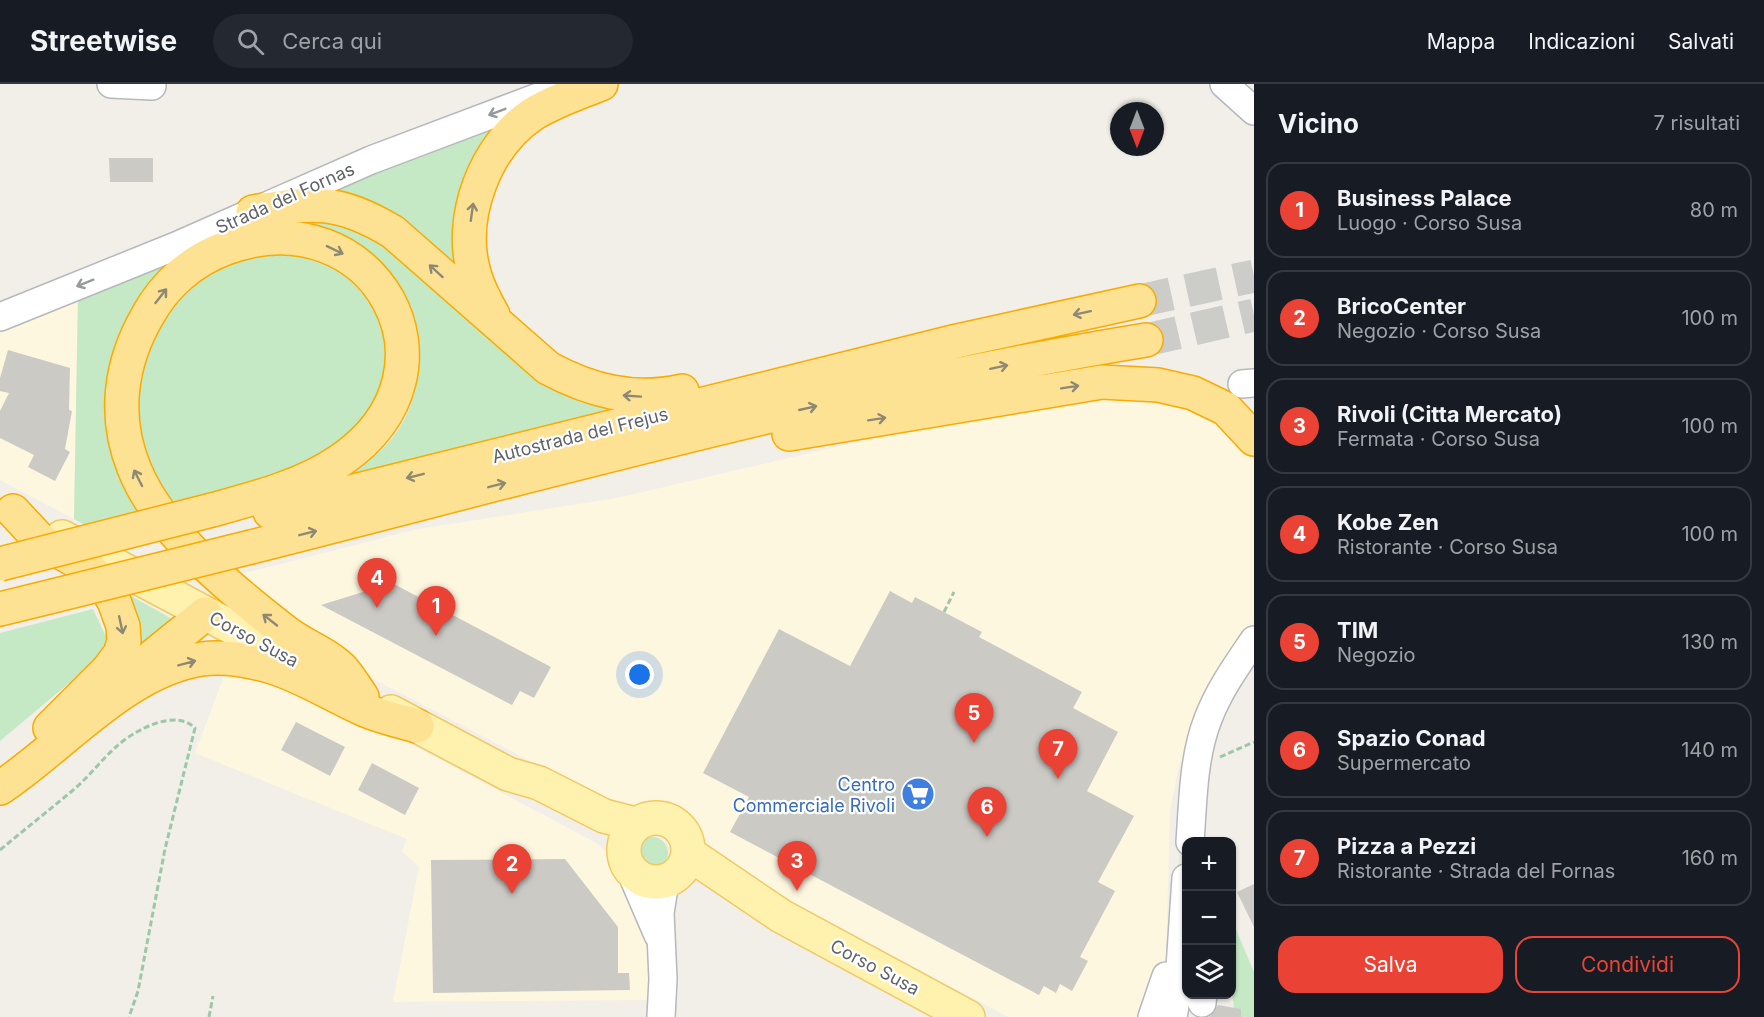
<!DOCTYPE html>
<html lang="it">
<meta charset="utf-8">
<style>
:root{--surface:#171b24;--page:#242831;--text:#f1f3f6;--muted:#9ea1a6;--line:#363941;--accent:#ea4335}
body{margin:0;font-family:Inter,sans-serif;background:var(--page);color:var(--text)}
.controls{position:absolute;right:18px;bottom:18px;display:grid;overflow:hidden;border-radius:12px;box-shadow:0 2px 4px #0004}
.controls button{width:54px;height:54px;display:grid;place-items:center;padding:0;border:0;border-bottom:2px solid var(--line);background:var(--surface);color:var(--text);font:30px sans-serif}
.compass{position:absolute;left:1110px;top:18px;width:54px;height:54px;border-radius:50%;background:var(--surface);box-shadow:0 2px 4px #0004;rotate:180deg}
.you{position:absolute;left:640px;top:591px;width:21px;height:21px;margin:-15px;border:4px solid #fff;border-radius:50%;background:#1a73e8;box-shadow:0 0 0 9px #1a73e833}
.badge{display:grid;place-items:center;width:39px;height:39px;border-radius:50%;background:var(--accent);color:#fff;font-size:20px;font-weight:700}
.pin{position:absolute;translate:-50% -50px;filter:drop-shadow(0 2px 3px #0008)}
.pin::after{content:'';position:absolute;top:32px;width:21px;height:18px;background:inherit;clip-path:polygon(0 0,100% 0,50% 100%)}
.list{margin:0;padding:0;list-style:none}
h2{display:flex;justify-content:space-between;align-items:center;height:78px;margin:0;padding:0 24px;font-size:26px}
h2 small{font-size:20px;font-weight:400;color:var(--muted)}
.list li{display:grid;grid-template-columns:39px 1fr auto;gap:18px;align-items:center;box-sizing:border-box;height:96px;margin:0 12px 12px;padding:0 12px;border:2px solid var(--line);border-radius:18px}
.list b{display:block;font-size:22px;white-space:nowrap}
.list p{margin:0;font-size:20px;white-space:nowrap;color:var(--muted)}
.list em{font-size:20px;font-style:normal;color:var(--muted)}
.actions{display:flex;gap:12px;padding:18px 24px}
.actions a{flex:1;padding:14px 0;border:2px solid var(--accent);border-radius:18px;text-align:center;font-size:21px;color:var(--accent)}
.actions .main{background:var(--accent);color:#fff}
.icon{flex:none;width:33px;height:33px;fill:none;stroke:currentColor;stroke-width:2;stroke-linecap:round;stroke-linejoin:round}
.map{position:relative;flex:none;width:1254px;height:933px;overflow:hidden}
header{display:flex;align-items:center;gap:36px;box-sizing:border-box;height:84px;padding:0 30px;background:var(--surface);border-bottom:2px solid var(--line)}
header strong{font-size:28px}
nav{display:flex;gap:33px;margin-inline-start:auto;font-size:21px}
.search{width:420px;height:54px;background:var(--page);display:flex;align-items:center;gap:15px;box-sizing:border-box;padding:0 21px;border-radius:33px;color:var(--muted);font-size:22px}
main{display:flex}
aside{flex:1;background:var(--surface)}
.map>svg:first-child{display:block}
.commercial{fill:#fef7e0}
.green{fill:#c5e8c5}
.building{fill:#cccac5}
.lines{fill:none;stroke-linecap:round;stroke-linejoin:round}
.highway-tunnel{stroke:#ccccc8;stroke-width:33;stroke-dasharray:33 16;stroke-linecap:butt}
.minor-casing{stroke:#b5b8bc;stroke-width:30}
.major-casing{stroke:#f2c960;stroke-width:36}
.highway-casing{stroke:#f9ab00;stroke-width:36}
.path{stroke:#9cc7a9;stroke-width:3;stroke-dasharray:6 3;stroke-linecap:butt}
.minor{stroke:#fff;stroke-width:27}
.major{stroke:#fff2af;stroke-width:33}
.highway{stroke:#fde293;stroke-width:33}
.highway-bridge-casing{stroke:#f9ab00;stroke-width:36;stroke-linecap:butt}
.highway-bridge{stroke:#fde293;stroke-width:33}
.oneway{stroke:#979a9d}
.oneway2{stroke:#8e8975}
.labels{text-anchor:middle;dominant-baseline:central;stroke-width:4.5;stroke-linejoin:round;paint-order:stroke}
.street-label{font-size:18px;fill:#5f6368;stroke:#fff}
.shop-label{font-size:18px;fill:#366cbe;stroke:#fff;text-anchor:end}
</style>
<header>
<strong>Streetwise</strong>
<div class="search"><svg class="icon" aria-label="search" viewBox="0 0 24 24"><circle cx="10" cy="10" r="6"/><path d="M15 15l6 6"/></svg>Cerca qui</div>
<nav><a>Mappa</a><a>Indicazioni</a><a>Salvati</a></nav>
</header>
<main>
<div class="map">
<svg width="1254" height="933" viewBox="0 0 1254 933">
<rect width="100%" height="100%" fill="#f1efe8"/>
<path class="commercial" d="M78,212L74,435L0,396V244Z
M1140,308L1204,323L1245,358L1254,375V538L1197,637L1178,686L1170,727L1166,873L1144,933H1008L723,781L697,760L679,731L655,719L645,725L632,726L618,723L343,579L237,491L418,445L617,414L948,337Z
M227,584L330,617L598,760L608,770L612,791L640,823L650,844L654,916L393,918L419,783L402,767L407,755L195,669Z"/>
<path class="green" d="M510,37L467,199L316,109Z
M302,131L372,149L619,323L351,390C363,380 378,370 389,358C437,306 421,206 365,165C336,144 300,140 265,137Z
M248,168L326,174L373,216L387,249L384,313L314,380L171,422L152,396L134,320L139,280L157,240L183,206L213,182Z
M185,169L131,231L142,428L87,442L74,435L78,212Z
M124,508L172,535L142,561L136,532Z
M93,525L107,555L106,568L0,657V549Z
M636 769a16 16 0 1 1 32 0a16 16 0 1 1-32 0Z
M1232,836L1254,888V933H1235L1232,909Z"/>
<path class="building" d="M109,74H153V98H110Z
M8,266L70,284L69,326L72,327L65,365L70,368L55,397L28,383L34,371L0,354V327L9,309L0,307V294Z
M392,499L551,583L534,614L520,607L512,621L321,521Z
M890,507L912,519L915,513L982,548L979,553L1082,608L1073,624L1118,648L1087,707L1134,732L1098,798L1115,807L1080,873L1088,877L1072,907L1060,900L1056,909L1044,902L1039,911L730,748L749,713L703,689L779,545L850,582Z
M296,638L345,663L330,692L281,666Z
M372,679L419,704L405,731L358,706Z
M565,775L618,843V889H629L630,906L433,909L431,776Z
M1254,800V843L1237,808Z
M1218,921L1241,925V933H1209Z"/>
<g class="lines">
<path class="highway-tunnel" d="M1139,217L1254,192
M1146,256L1254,231"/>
<g class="minor-casing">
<path id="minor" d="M111,0L152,2
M1224,0L1254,27
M0,233L176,162L371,76L554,7
M1242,300L1254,299
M1190,758C1193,718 1193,673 1208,635C1219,606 1237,581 1254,556
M630,786L658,851
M1202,919L1203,910
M661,933L663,895L660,829L665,797
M1152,933L1166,892
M1173,933L1179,899L1186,794"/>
</g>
<g class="major-casing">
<path id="major" d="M62,453L314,587
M391,628L508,690L539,699L604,732L635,740
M624 766a32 32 0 1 1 64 0a32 32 0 1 1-64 0Z
M688,769L781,832L968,933"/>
</g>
<g class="highway-casing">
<path id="highway" d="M253,128C314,118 338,115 393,148L548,284C591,307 633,318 682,307
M493,231C485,217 478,204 474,189C458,133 485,62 533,30C554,17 578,9 601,0
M789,350L1102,298L1158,301L1193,309L1226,325L1254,355
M212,426C256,414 303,402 341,376C472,286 374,110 226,164C193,176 165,200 148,231C120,279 113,332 134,384C159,448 234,508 287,549C304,562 328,570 343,586C350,594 356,604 362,613
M13,427L40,456L88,484L101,496L114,517L123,542L124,557L120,570L108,586L50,644
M270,428L957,257L1139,217
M251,463C547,388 844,305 1146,256
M0,525L53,512
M132,589L205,530
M0,704C62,663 126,586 202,575C224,572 247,576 269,582C303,592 333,612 365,626C381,633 400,637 417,642"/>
</g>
<path class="path" d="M944,528L954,508
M1220,673L1254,658
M0,766C24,746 48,727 72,707C88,694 101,676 117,662C135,646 175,624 195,644L165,765L138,907L129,933
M209,933L213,912"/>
<use href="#minor" class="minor"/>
<use href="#major" class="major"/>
<use href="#highway" class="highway"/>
<g class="highway-bridge-casing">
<path id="highway-bridge" d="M0,480L212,426
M53,512L251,463"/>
</g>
<use href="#highway-bridge" class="highway-bridge"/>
</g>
<defs><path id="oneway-shaft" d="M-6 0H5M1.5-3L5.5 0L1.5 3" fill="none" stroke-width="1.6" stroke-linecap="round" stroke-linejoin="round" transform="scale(1.5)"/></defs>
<g class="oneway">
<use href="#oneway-shaft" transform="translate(497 28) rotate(159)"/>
<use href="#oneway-shaft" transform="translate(85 199) rotate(158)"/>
</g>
<g class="oneway2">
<use href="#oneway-shaft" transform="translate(472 128) rotate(-82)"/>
<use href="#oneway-shaft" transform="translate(335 166) rotate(26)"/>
<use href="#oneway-shaft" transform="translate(436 187) rotate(-138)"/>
<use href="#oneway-shaft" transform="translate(161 212) rotate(-52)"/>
<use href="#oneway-shaft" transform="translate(1082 229) rotate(168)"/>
<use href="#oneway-shaft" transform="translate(999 283) rotate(-12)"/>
<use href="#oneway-shaft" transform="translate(1070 303) rotate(-9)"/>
<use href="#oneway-shaft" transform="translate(632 312) rotate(-176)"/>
<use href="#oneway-shaft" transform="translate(808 324) rotate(-13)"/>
<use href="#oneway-shaft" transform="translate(877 335) rotate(-9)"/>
<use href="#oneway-shaft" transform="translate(415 392) rotate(166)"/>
<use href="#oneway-shaft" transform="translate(138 394) rotate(-117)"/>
<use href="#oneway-shaft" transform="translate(497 401) rotate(-14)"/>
<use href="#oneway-shaft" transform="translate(308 449) rotate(-14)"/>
<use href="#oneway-shaft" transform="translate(270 536) rotate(-142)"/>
<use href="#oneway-shaft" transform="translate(121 541) rotate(78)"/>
<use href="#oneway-shaft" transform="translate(187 579) rotate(-15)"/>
</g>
<defs>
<g id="supermarket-disc" transform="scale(1.725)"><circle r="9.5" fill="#3f7fe0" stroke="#fff"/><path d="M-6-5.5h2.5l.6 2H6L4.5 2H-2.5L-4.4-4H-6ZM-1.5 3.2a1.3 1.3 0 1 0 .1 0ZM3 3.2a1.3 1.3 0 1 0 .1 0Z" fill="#fff"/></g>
</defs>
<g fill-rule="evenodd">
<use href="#supermarket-disc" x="918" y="710"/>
</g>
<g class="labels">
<g class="street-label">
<text transform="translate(285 114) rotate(-24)">Strada del Fornas</text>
<text transform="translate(580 351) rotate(-14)">Autostrada del Frejus</text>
<text transform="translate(254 555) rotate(28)">Corso Susa</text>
<text transform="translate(875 883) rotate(28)">Corso Susa</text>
</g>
<g class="shop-label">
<text x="895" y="700">Centro<tspan x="895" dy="21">Commerciale Rivoli</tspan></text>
</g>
</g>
</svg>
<div class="controls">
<button>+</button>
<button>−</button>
<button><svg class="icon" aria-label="layers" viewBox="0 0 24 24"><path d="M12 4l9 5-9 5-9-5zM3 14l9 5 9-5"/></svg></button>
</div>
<svg class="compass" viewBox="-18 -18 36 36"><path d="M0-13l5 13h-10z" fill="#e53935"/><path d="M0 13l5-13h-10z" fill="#9ea1a6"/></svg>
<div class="you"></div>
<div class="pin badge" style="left:436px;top:552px">1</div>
<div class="pin badge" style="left:512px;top:810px">2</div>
<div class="pin badge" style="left:797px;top:807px">3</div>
<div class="pin badge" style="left:377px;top:524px">4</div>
<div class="pin badge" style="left:974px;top:659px">5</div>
<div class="pin badge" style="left:987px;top:753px">6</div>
<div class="pin badge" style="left:1058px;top:695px">7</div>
</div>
<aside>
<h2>Vicino<small>7 risultati</small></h2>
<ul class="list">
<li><span class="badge">1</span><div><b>Business Palace</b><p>Luogo · Corso Susa</p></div><em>80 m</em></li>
<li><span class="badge">2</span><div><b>BricoCenter</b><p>Negozio · Corso Susa</p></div><em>100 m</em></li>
<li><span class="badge">3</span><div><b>Rivoli (Citta Mercato)</b><p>Fermata · Corso Susa</p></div><em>100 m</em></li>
<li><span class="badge">4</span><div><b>Kobe Zen</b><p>Ristorante · Corso Susa</p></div><em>100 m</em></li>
<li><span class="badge">5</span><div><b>TIM</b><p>Negozio</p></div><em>130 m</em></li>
<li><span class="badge">6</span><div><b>Spazio Conad</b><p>Supermercato</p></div><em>140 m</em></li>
<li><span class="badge">7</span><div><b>Pizza a Pezzi</b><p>Ristorante · Strada del Fornas</p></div><em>160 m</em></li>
</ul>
<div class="actions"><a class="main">Salva</a><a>Condividi</a></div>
</aside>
</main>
